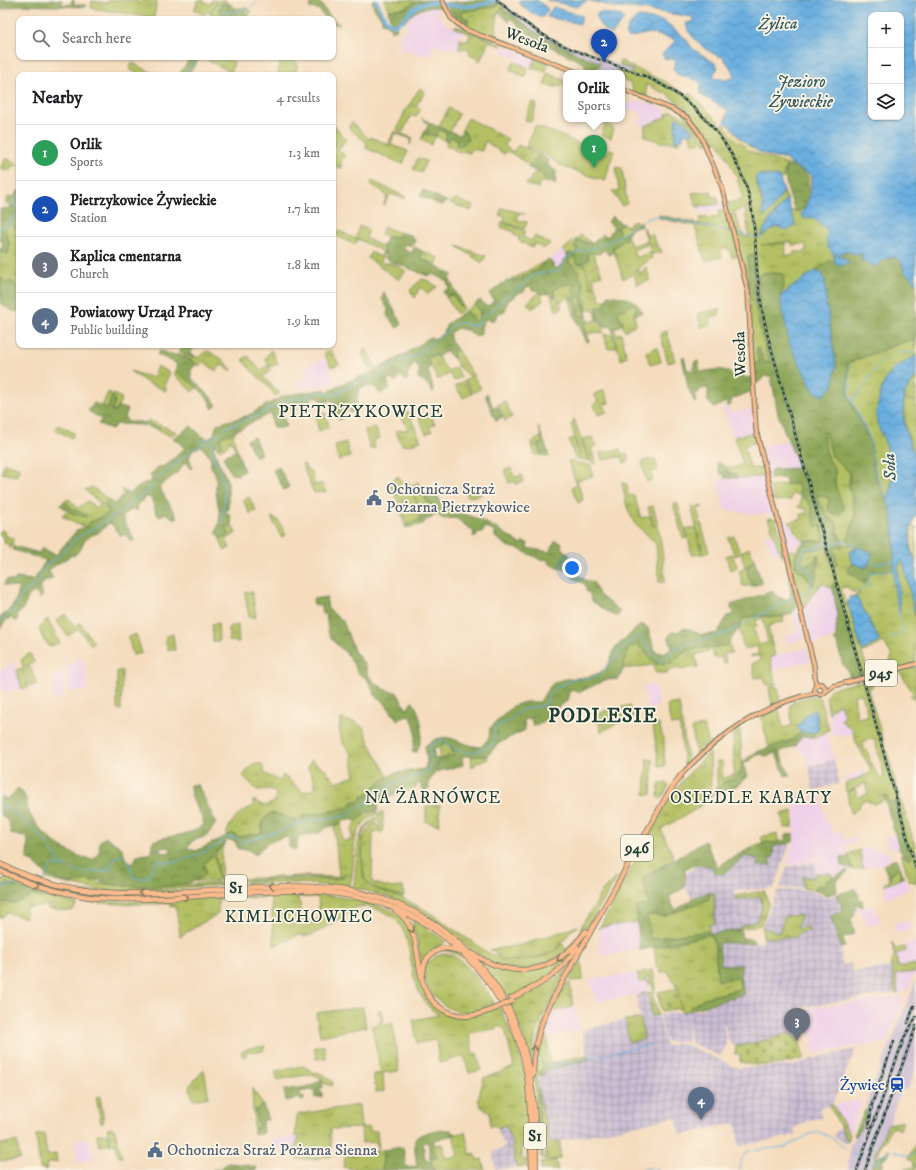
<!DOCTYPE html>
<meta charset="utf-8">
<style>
:root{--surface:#fff;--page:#f6f6f6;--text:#202124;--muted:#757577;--line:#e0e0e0;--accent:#0f766e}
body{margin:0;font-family:"IM FELL DW Pica",serif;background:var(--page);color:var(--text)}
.controls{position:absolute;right:12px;top:12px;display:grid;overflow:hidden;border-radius:8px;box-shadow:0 1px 3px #0004}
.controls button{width:36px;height:36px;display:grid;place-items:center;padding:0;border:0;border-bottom:1px solid var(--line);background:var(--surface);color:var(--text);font:20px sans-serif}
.you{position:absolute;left:572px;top:568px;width:14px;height:14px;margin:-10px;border:3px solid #fff;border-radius:50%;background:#1a73e8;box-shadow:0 0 0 6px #1a73e833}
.badge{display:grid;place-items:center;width:26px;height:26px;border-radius:50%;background:var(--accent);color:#fff;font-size:13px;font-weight:700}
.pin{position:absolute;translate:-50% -33px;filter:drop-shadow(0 1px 2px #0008)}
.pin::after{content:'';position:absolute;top:21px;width:14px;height:12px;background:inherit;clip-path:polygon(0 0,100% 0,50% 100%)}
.popup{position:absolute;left:563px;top:70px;width:62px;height:52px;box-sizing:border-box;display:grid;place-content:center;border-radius:8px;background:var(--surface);filter:drop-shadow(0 1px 3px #0005);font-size:13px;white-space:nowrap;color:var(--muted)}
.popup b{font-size:15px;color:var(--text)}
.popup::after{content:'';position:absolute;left:50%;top:100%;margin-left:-8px;border:8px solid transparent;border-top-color:var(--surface)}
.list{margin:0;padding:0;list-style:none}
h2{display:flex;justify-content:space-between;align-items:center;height:52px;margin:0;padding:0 16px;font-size:17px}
h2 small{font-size:13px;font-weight:400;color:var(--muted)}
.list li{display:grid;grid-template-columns:26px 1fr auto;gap:12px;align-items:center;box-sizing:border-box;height:56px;padding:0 16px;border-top:1px solid var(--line)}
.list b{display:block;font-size:15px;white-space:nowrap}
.list p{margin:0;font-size:13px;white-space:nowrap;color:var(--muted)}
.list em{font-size:13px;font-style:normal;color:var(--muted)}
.icon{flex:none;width:22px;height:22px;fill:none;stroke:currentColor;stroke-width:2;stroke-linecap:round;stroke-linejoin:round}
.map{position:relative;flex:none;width:916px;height:1170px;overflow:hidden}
.search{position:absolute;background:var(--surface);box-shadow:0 1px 3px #0004;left:16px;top:16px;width:320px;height:44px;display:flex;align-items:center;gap:10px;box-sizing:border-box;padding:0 14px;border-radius:8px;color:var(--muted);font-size:15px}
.panel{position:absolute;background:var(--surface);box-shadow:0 1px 3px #0004;left:16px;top:72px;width:320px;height:276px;border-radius:8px}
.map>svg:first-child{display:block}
.built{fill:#eed0e8}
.industrial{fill:url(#industrial-grid)}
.railway{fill:#ccbed4}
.grass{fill:url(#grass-tufts);stroke:#687e4b;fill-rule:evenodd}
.forest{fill:url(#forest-crowns);stroke:#567246}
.wetland{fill:url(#wetland-marsh);stroke:#687e4b}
.sand{fill:url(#sand-dots);stroke:#868c69}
.cemetery{fill:url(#cemetery-stones);stroke:#687e4b}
.garden{fill:url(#garden-furrows);stroke:#687e4b}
.pitch{fill:#b2bf62;stroke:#687e4b}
.water{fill:url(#water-waves);stroke:#44768a;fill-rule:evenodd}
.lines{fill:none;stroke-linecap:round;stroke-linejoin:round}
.stream{stroke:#6aafe0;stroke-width:1}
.river{stroke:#6aafe0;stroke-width:3.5}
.major-casing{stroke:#6a7564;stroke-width:5.5}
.highway-casing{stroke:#6a7564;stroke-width:6}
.major{stroke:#fbbb8d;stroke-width:3.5}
.highway{stroke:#fbbb8d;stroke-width:4.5}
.rail-casing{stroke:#1f3d34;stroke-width:2.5}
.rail{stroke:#fcf5e5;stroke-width:1;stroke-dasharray:3;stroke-linecap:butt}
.major-bridge-casing{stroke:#6a7564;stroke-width:5.5;stroke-linecap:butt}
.highway-bridge-casing{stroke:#6a7564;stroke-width:6;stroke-linecap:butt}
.major-bridge{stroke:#fbbb8d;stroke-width:3.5}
.highway-bridge{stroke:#fbbb8d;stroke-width:4.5}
.oneway{stroke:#82765c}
.labels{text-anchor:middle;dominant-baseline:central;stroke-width:3.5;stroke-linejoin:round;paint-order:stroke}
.shield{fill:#fcf5e5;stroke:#617469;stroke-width:1}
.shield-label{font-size:15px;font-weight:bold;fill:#1f3d34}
.street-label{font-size:16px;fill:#1f3d34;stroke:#fcf5e5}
.service-label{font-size:16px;fill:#4e5e75;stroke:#fcf5e5;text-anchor:start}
.transit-label{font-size:16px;fill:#164399;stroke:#fcf5e5;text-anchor:end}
.water-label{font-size:17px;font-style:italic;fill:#325a5f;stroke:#fcf5e5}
.neighbourhood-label{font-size:17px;letter-spacing:1px;fill:#1f3d34;stroke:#fcf5e5}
.quarter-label{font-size:18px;letter-spacing:1px;fill:#1f3d34;stroke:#fcf5e5}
.district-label{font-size:20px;font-weight:bold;letter-spacing:1px;fill:#1f3d34;stroke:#fcf5e5}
</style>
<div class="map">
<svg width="916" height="1170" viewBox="0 0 916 1170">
<defs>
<pattern id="industrial-grid" width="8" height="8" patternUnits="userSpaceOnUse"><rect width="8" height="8" fill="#ccbed4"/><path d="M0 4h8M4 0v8" fill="none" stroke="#a59cad"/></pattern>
<pattern id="grass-tufts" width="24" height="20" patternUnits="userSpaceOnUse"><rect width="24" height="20" fill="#b2bf62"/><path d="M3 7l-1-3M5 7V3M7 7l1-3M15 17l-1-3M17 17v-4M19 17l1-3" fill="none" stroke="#909c52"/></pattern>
<pattern id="forest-crowns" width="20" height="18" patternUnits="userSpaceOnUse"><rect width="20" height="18" fill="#8da658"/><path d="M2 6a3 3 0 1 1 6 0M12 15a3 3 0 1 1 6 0" fill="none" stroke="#73884a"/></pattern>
<pattern id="wetland-marsh" width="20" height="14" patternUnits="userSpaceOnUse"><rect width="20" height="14" fill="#b2bf62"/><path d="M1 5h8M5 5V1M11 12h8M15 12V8" fill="none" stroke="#909c52"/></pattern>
<pattern id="sand-dots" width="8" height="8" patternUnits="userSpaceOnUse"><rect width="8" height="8" fill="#eeda9e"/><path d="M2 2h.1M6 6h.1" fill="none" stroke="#ccbc89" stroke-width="1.8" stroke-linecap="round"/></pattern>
<pattern id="cemetery-stones" width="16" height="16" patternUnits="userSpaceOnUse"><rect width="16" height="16" fill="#b2bf62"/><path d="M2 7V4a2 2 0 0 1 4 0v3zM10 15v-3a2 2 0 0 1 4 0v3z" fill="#909c52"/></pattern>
<pattern id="garden-furrows" width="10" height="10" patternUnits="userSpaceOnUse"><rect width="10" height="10" fill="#b2bf62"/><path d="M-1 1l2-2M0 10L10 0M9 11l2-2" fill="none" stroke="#909c52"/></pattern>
<pattern id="water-waves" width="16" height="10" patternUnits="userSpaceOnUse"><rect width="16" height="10" fill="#6aafe0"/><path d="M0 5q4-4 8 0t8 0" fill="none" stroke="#5790b6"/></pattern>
</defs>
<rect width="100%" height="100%" fill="#fcf5e5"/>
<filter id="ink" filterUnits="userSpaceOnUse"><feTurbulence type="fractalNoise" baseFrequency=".025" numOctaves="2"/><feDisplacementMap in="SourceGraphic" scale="8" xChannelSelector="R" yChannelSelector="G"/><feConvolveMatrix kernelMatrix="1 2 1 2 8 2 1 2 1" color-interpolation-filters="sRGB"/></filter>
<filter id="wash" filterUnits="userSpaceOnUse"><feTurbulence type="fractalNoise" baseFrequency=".012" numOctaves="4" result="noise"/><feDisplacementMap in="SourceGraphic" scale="16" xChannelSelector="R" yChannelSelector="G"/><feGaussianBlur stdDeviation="0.9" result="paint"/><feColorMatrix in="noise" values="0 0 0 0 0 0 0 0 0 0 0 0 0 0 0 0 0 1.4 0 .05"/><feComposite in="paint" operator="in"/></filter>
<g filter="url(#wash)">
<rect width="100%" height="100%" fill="#f4dcbd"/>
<path class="built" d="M436,7L439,16L443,22L462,31L459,50L434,45L430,56L401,49L400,32L405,31L410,17L415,12Z
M503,46L535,57L531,68L519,63L514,57L505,54L503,52Z
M642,101L664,109L667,116L642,127L638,122L644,118L635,108L632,112L623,106L626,104Z
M725,203V210L698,212L697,207Z
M563,250L568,256L559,267L556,269L549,259Z
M325,358L335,380L333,381V383L299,390L297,381L306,379L304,368Z
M728,406L731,413L752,409L756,432L734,437L722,408Z
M786,438L799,468L774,469L770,471V479H768L761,446L786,441Z
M766,477L774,513L773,514H757L725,510L717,479Z
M786,517L798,538L804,541V543L801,545L798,543L790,550L787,548L780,518Z
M768,534L769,536L774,535L780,554L776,555L774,550L771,551L765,536Z
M822,583L834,589L837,611L836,637L812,645L804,610L815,590Z
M796,609L805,638L787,643L785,636L797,633L792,611Z
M807,648L810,661L773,670L770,657Z
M81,656L86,672L87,691L69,692L67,668Z
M8,663H14L22,689L6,692L2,689L0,669H8Z
M63,671L65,682L63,699L53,698L54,681L53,679Z
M655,685L659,703L657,707L648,709L643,686Z
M840,704L844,715L841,721L852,729L853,733L844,736L843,733L833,736L829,714L830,710Z
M824,733L827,734L834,759L809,766L807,758L796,744L804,736L815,738Z
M864,770L867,775L845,784L844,779Z
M819,792L826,819L827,823H830L833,833L841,831L845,840L854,837L857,841L846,845L849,857L841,858L842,866L849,869L833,877L830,873H816V862L825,859L790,865L787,863L794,841L795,806L793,797L806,795L808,803H814L812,794Z
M895,835L899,850L888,847L885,837Z
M869,847L890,853V860L878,866L863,868L860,850Z
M904,877L910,885L909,889L886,899L884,886Z
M873,906L881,921L867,926L860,911L855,913L854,910Z
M906,921L915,928L896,933L894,923Z
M638,922L639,950L600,955L599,930L601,927Z
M916,942V964L898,967L896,954L906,951L905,944Z
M916,972L907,991L898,993L896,974Z
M637,973L638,982L648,981L650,992L596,1002L590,979Z
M901,996L903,999L902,1002L887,1043L846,1048L813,1054L807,1011L809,1008Z
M576,1007L580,1030L541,1039L551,1014Z
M860,1100L861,1104L850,1135L833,1105Z
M299,1136L295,1149L272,1150L270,1148L271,1140Z
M89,1138L94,1160L78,1162L74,1141Z"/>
<path class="industrial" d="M834,759L839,784L813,790L809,766Z
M790,843L774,888L734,891L735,899L761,897L762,908L757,921L744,925L736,930L711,934L709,925L714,893L710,892L691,897L685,887L686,874L696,866L705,865L723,872L746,856L758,859L771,865L769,858L773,847Z
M816,862L815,878L803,877V888H780L787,867Z
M781,890H807L827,897L837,894L843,911L830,915L841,948L842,965L851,963L853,972L890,967L892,969L895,993L802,1007L803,1020H806L807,1028L796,1030V1037L789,1034L764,1040L753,1045L734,1046L727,1039L725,1024H723L726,1045L722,1054L719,1056L690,1042L688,1027V1042H670L665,1040L660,1015L698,1010L720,1002L719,943L762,942L763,938L797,937V928L801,915L780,933L762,927L777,891Z
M648,994L652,1015H658L666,1046L676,1044L687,1045L737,1068L793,1066L819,1057L856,1049L840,1085L837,1086L838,1091L832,1105L819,1108L821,1118L810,1120L794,1128L796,1135L739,1146L736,1123L680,1135L676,1117L550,1143L538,1088L539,1080L541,1076L545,1074L544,1070L588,1060L582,1030L625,1020L629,1042L644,1039L636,995Z
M506,1125L512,1143L516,1167L495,1170L493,1152L505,1147L497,1128Z
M841,1126L848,1141L846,1144L833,1136Z"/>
<path class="railway" d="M500,0L536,29L547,36L572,47L641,73L639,77L618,69L616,73L598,72L601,63L539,35L516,20L496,3Z
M916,981L915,1071L909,1087H907L906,1090L901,1089L888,1129L905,1120L900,1130L894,1127L888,1132L886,1140L881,1143L870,1170H848L850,1145L863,1127L867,1114L866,1108L868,1099L875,1080Z"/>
<path class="grass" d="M108,0H137L138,4L142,0H157L154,18L91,8L92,1L108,3Z
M198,0H204V2L211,4L212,0H217L210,13L207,12L204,15L194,10Z
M219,0H226L225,2L232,5V8H247L252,12L249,15L242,11L218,10L226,19H218L210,14Z
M384,0H434L413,3L406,8L388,10Z
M497,2L535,32L576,53L546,39L501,9L498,11L495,40L467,30L468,19L463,18L462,12L497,6Z
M458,26L502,45L501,46L489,41L480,61L469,54L470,50L465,48L459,50L460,39L468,41L470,34L454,27Z
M202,57H225L234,62L231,72Z
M281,57H288L298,63L295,75H278Z
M535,57L548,63L546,72L531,68Z
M622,61L632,67L664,81L686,95L690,93L722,125L724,124L730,134L738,143L740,141L749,151L787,165L784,170V178L781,179L773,175H758L755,178L766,216L784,191L787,198L768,222L762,233L776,227L783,228L795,224L791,211H799L804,208H805L801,214L807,219L810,217L818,221L825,229L828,227L835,254L834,260L829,261L780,296L784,287L760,300L754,290V256H748L749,290L726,199L730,206L729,203L743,199C738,177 729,158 716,140L705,144L698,131L684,115L687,109L666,94L646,84L647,97L634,94L631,84L623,80L622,73L616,72L617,69L632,74L633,70L621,66L619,62ZM745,208L749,237H744L734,212ZM785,242H792V245L806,244V252H794V255L786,256L785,243L761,245Z
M516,62L528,68L525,78L510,69L513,63Z
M132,63L155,74L141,75L129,69Z
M547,73L566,81V85L556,87L544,85Z
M420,88L425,92L416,106L421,109L416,117L411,115L403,132L397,130L405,111Z
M532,102L537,104L531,122L525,120Z
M449,108L459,114L450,132L438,127Z
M672,111L676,113V115L678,114C690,121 695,128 701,140L700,143H692L690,135L694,132L685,122L676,119L675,140L680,141L679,143L661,142L645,137V126L667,116L666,114Z
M468,118L508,139L504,145L513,152L518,145L540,154L529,165L508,151L504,154L485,141L482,151L472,149L470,153L463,151L461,153L446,145L447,142L436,136L431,145L421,140L424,133L436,136L438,129L448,133L445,140L451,137L458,139L456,145L465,132L462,130Z
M352,122L370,140L371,137L388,145L394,131L413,138L410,145L411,139L394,133L391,145L408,151L403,164L365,148L367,143L349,128Z
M606,122L614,129L611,138L601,135Z
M333,124L346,139L338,150L345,155L341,161V168L333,166V146L334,147L335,145L333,141L337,142L333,136Z
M6,158L19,165L12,166L10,171L0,168Z
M418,158L426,161L421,173L413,169Z
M616,167L622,168L627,203L622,206L612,191H619Z
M536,171L544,175L550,183L540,182L538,188L526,185Z
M372,181L406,197L405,199L390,194L384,206L383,205L387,197L381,190L371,185Z
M711,191L712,197L717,196L719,204L697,207L692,193Z
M456,199L473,206L471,211L450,203Z
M725,205L732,232L686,222L733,232L738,256L732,257L728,248L721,250L722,257L705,261L695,226L659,218V215L699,224L700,218L719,217V210H725Z
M502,208L525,214L519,213L517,220L527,222L524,229L504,222L505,217L499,215Z
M635,220L637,223L641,221L620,236L617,233V228L623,223L627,226Z
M502,222L525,231L523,237L531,241L535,236L550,244L543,249L535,243L532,248L519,241L518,237L514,235V232L501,227Z
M11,223L14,227L19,229L17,234L16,233L19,243V290L11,281L0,288L2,296L0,295V250L1,252L9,251V242L4,228Z
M359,226L369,230L366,238L383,247L384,255L380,250L356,238Z
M384,227L401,233L399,236L389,237L381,234Z
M644,227L647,236L652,234L658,248H660L662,252L652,254L644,231Z
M333,228L358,240L355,245L333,234Z
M581,235L593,244L578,240L574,248L577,249L576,263H584L592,288L596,287L601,301L607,299L606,305L597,308L598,322H602L603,333L596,332L587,334L584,326L588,322L597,320L594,309L587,310C583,292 584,273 568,262L575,256L570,253L568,256L563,250Z
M627,235L632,246L646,241L647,245L633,250L636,258L650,252L652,258L636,270H639V274L646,267L650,280L637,285L634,274L623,279L613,248L627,239L625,237Z
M457,246L486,256L482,263Z
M422,251L439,258L436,265L420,258Z
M371,252L380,257L382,253L383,257L380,260L383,263H392L406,271L399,280L368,258Z
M544,262C537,273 523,280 510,280Z
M422,279L429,281L437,287L428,294L422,288H419L415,298L410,290Z
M576,283L581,298L584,316L579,315V306H576V313L574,315L569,297L561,302L560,300L557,301L560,302L562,308L556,311L551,296H556L552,291L563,285Z
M539,293L541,294L543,301L532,309L527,303Z
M452,294L464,308L457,314L446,297Z
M749,298L754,302L766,352L771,365L764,362L759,348L756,353L760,362L752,364Z
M475,304L480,312V317L476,321L465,311Z
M633,304L636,307L634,316L636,324L625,331L622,325L624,323L617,312Z
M720,309L719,315L710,317L711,324L701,327L698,313Z
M611,326L617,334L621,333L627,357L621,360Z
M667,331L675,361L668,363L660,333Z
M909,340L916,342V356C892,368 882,376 879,404C878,409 876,417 877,422C878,427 881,432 883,436C890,456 897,480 887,500L875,475L871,445L865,429L848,396V363Z
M657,347L661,362L650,365L646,352Z
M365,348L376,367L371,370L362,354Z
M453,349L458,351L481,388L473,393L465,380L471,377L458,367L452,352Z
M180,350L193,358L195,356L199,358L204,352L208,351L222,359L232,369L231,371L223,364L216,371L203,361L199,366L187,357L177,354Z
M271,350L278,364L270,367L265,359Z
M331,350L339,364L331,367L324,353Z
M436,355L448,371L456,367L461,377L454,381L449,374L438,380L427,358Z
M248,356L260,370L268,366L271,370L263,377L280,393L275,396C268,381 250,374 243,359Z
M157,366L170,373L165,383L166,391L146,382L130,371L153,378Z
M175,371L188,379L197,388L192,392L173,373Z
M464,381L472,394L463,398L455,386Z
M604,390L609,403L604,404L607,412L598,415L594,404L598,402L594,394Z
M108,392L122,398L115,412L110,410L112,397L108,409L102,407Z
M904,399L916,401V460C909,437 902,424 904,399Z
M505,401L512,417L505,421L498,404Z
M408,412L421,441L414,442L415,444L402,445L395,431L408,429L401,415Z
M325,413L329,427L319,431L315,416Z
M431,415L435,424L429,427L432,431L426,434L419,418Z
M573,419H574L589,461L581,459L571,424L574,423Z
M149,420L176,432L170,436L159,430L160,428L144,423Z
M58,425L74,433L72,438L55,430Z
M375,427L380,438L373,441L375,448L370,449L365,430Z
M238,429L233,435L237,450H236L230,439L227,446L220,450L214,445L216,444L219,446L222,445L220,438Z
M756,432L758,441L744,446L750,468H764L766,477L736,478V474L728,473L726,467L734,468L743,464L734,437Z
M822,432L826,433L832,456L850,473L849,485L855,515L848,539L850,546L856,551L854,550L849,553L854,574L861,582L868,580V576L873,572L895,570L896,594L900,612L898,570L900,560L903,561L916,619V662L909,664L910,668L916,667V700L910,696V695L915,696L896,666L862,675L836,582L834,589L822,583L818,589L815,590L804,608L793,580L788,552L790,550L796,551L801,545L795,556L796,568L806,575L809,581L814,562L805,565L801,561L805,550L827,548L833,570L837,563L834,549L842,539L823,508L820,507L816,495L827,497L830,503L844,509L835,485V469L827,457ZM847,587L853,592L857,591L860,594L858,593L854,596L870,618L869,624L880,641L862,650L848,601L846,606L841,588ZM884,642L892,656L889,665H866L862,653Z
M541,437L543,442L540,453L548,452L549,457L534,454L532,442Z
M592,437L596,446L591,448L596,464L590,461L582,439Z
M574,438L580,459H575L569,440Z
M346,442L350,457L338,460L335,445Z
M620,449L622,455L627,453L629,462L624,463L622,457L602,460L600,453Z
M650,459H655L658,470L651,472L653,480L647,482L642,462Z
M568,461L591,465L593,476L577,480L583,500L578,503L572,487L577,485Z
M4,463L20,468L16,476L2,473Z
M304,464L307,470L311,471L315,485L321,483L326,492L314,493L302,465Z
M511,468L514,477L522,475L524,481L516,484L515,481L509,483L504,470Z
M418,482L430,508L438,510L439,515H432L428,513L424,518L410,486Z
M468,482L471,490L477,488L481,495L468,497L462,484Z
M622,483L627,484L628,496L634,495L641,518L650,516L654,527L648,507L653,506C661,532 663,557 665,582H659L656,543L634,523L627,507Z
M786,484H798L800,495C812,502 812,511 814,523L821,526L825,541C797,539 805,545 789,522L802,519L801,514L808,512L806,509L798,507L801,502L800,495L792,494L791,500L775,501L770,487Z
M92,487L109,500L104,505L109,511C102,519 92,519 85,527L62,516L67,510L72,513L86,515L73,509L64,501L69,499L78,508L88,501L96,508L101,504L85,490Z
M249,497L256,511L250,514L243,500Z
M675,502L678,504L687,538L683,539L674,506Z
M691,506L703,507L697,509L709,552L703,554Z
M271,517L278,520L286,535L281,537Z
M768,518L776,519L785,554L781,556Z
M232,526L236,533L226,540L230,548L224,550L220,539L229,535L227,529Z
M695,527L702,554L692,555L686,529Z
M2,530L6,533V536L14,539L10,549L9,548L10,545L4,543L5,539L0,536V531Z
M734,536L740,554L735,556L728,538Z
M749,548L754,559L747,567L748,575L753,586H743L739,570L745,567L741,552Z
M732,554L737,567L730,570L726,556Z
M252,591L256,617L249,618L245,593Z
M65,614L77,630L68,636L56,620Z
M753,616L783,617L784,622L775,623L768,627L775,656L770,657L776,684L766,685L764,677L755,678L752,663L760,661V656L751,657V655L759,654L757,646L744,650L739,628L742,620ZM763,618L768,643L759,645L753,627L757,626L756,620Z
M47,619L60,643L49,647L46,641H44L39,629Z
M80,623L94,643L91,645L76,626Z
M218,623L219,641H213L212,625Z
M238,625L239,642L229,641V627Z
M136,634L142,653L133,655L128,637Z
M173,634L175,650H168L165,637Z
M729,642L732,653L724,654L726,663H723L721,657L714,658L712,650L695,655L698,667L667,670V673H656L653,665L624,669V657L629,648L637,645L646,651L651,660L672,663L682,653L687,650L727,645Z
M30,653L34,662L29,665L37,684L31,686L21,660Z
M22,668L29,687L22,689L16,670Z
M117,671H122L121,710L117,709Z
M882,676L883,679L880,683L877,681L870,689L867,682V686L916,850V883L909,880L901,854L908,859L912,858L896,802H889L884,796L885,800L874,804L865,800L860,803V806L851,814L847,793L855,789L858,797L868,794L865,784L868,782L846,792L845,784L872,772L856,742L852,729L841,721L844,715L840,704L830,710L829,714L826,698L830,689ZM862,694L868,716L857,718L854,695ZM874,738L884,773L883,777L880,778L872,766L867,750L864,751L862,742Z
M775,686L778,688L780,701L772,705L769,687Z
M811,696L820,698L829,730L815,738L813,733L818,731C819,725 818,714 814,711L808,713L797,728L801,732L792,740L769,748L761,716L779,709L783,728L792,725L790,705L793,704L792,702Z
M679,703L688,762L684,765L680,728L678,724L671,725L667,705Z
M630,705L633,718L622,721L619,708Z
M611,708L613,718L620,716L621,721L601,732L597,715Z
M341,719L354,722L364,728C369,746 380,760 388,777L359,800L352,802L346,808L306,816L298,820L271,813L263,820L261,833L238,838L232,834L226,835C230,821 239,812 253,806V800L264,806L275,802L276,793L270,789L257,790L243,776L253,764H262L265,774L280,781L283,775L303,792L316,788L311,773L308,769L311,760L325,769L335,782L355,776L351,754L342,742L339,728Z
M659,724L664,741L665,766H659L653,725Z
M704,726L709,744L696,755L692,728Z
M740,728L742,762L740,774L732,780L724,782L717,789V762L722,761V779L734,775L733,735Z
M445,742L450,746L454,756L440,759V748Z
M710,753L711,793L699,805L700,807L661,829L674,858L642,879L650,905L636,907L638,922L601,927L598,929C636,872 655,798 710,753Z
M471,756H487L488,759L477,763L472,768Z
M647,759L653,760L651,795L645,794Z
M659,783H666L669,786L661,799L658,797Z
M417,784L416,787L405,792L387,797L402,788Z
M440,805L439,825L426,822V806Z
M376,811L377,814C343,830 360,858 349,887L296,883L245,884L246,882L296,879L333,880L345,876L347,872L341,877L333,879L302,877L242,881L219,880L215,854L226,843L222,848L221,879H228V876H237L238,879L302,876L335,877L339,875L334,826L341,822L342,841L352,840C352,837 351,832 352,829C355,820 367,812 376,811Z
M793,811V827L784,828L781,814Z
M383,812V832L373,833L372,880L374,883L392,888L403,887L404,896L403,897C390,891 369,891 364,876C361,859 358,831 376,823L380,831L378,814Z
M377,817L375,822L366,827L362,836L363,877L370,887L400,897L426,910L485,951L502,960L518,961L546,955L559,948L562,943L565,949H567L580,933L581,926L597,902L599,895L615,878L617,879C604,899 592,922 577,940C569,950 557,958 546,963C496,985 469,942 432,918C409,903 380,893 353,888C360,862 350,832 377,817Z
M777,833L779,842L763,844L755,850L749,849L763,843L761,837Z
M860,850L863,868L853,870L848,854Z
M215,855L218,881H195L206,873L204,865L206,860Z
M898,869L900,871V879L884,886L885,883L889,882V879H891L889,875Z
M816,873H830L833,877L826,881L824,888L815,886L816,891L803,888V877L815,878Z
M47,875C53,879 66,884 74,883C83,882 90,877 99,880L96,882L97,883C147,890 191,883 241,882L243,884L124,891L97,890L50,880L46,879Z
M7,877L32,886L29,891L13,885L0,886V881Z
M40,889L57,893L114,902L294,894C330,894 359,898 393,911L399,915L410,929L415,948L420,982L431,1003L445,1013L462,1017L500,1008L519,1050L526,1081L531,1170L527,1168V1141L522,1144V1159L526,1160L525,1166L516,1167L512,1143L506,1125L497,1128L494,1125L490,1126V1112L481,1107L478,1100L484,1078L514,1067L505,1029L498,1025L495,1029L469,1033L473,1054L477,1053L481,1070L469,1073L464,1056L439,1063L436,1040L417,1043L413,1020L439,1015C394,986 428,922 376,909C370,907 363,905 358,907C349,910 342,917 335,922C325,929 315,934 304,937L300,934L274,946L271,897L218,899V914L180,936L176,908L175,906L170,907V903C130,906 93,904 54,897L50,894L38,891ZM299,897H318L320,919L301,922L300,904L297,898Z
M223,890V893C176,896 129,899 82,894L81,892Z
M765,891V895L769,903L761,925L736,930L744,925L757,921L762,908L761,897L735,899V896Z
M710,892L714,893L715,923L709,925V931L649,939L647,915L665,916L709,899Z
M32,895L44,898L45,896L77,904L72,911L48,909L47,905L25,908L26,918L7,913L0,918V902L16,903Z
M801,915L797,928L808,927L809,931L799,933L797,937L763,938L762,927L779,933L785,916Z
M414,920L445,941L442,946C430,949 425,956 422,968L417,937L412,925Z
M578,926C568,933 566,938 559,947C550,957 513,964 501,959C498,957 496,955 494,953L496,951L490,950L521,945Z
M711,934L715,945L718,981L738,977L741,989L705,998L691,1007V1010L683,1012L680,1010L678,988L674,985L676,984L667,971L661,973L659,968H657L654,948Z
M892,942L895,949L905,947L906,951L896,954L898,967L916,964V972L896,974L898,993H895L892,969L890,967L894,956Z
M585,943L587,945C566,982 540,1019 537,1063L539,1061L543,1064V1068L538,1074L537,1081L540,1146H537L534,1055L548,1010Z
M576,946C563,973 538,985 512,997L510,995L506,999L491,975L475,957C509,978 547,974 576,946Z
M446,949L456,951L464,958C450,952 438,942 427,962L429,963C452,933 483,986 495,1004L492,1002L493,1005C483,1009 474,1013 463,1012C430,1010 403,956 446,949Z
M581,959L583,980L571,981L570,979Z
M569,965C553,998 531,1030 532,1067L520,1025L510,1004H515L514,1001C535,992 554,983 569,965Z
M653,970L656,986L654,993L649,975L645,980L649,981V985L648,981L639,982L637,973Z
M568,982L570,983L573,1007L555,1011L556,1002Z
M652,992L658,1015L652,1016L648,993L641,994Z
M363,1007L366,1027L320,1036L316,1013Z
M382,1010L384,1024L393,1023L399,1071L383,1073L384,1091L376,1092L373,1074L381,1073L372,1026L379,1025V1022H381V1014H378V1011Z
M641,1019L644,1039L629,1042L625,1020Z
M547,1037L550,1063L542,1062L538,1056L541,1039Z
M265,1046L263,1051L247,1052L246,1056L243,1057L241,1052L250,1048Z
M314,1046H324L326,1058L316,1059Z
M582,1056H588V1060L570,1064L569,1062L557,1064V1062Z
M303,1066L315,1073L323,1074L333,1082L332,1086L324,1083L322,1078C309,1072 291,1078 277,1080L275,1071Z
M204,1070L209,1097L193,1100L189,1086Z
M252,1088L263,1105L255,1111L259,1128H254Z
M538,1088L550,1143L560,1141V1159L546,1160L541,1157V1148H543V1158H546L545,1138L541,1141Z
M100,1096L104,1122L101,1123L96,1097Z
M359,1105L361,1128L369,1127L370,1131H377L379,1151L383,1150V1170H362L343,1167L345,1156L378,1151L377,1142L362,1143L361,1128L330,1129L332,1156L315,1159H296L295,1149L299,1136H295L297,1116L299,1114Z
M829,1105H833L850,1135L848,1141Z
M903,1121L900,1130L894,1127L888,1132L886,1140L881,1143L876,1158L874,1155L888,1124Z
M112,1128L115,1130L122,1157H119L115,1144L111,1145L107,1129Z
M465,1132L470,1154L475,1153L477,1160L482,1159L485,1170H434L430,1158L435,1159L432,1141L434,1140L435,1145L442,1144L446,1158L458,1156L453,1135Z
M44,1134L47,1155L56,1154L57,1162L47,1163L46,1170L40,1168L36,1135Z
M97,1134H107L110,1144L99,1146Z
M17,1141L20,1159L0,1161V1144Z
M916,1144V1170H901L914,1167L913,1161L908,1158Z
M556,1160L558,1170H541V1163Z"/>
<path class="forest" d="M0,0H62L61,4L70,5L72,0H74V5H87L86,7L20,5L0,10Z
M313,0H318L330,16L340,25L333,24V19H327L318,9L309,8Z
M372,0H376C382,11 382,24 396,26L397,29L391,31V28L382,22V18L375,10Z
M434,0H440L443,8C435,6 423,7 415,12C406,18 405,26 391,22L388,10L406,8L413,3Z
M477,0H495L497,2V6L462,12L463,17L468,19L467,28L456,21L445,3Z
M223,3L229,5V9L242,11L249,15L243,19H226L218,10Z
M503,8L505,13L508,12C535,36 568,51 601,63L597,69V72L586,73L585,64C566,54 547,46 529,34C522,30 517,22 510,18L509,22L498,11Z
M191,57L200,58L187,75H180V73Z
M421,118L438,127L460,135L462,130L465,132L468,139L461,146L456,145L457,139L451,137L449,141L445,140L447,133L438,130L436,136L424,133L429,124Z
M540,154L548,160V166L556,171L555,185L550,181L544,180V175L527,167Z
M787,165L798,169L809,178C810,188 811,212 795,211C791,198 781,177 787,165Z
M19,190V206H12L5,203L8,197H13Z
M423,190L448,202L441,205L420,196Z
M10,206L19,208V229L14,227L11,224L4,228L9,242L8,254L1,252L0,250L3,244L0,238V209L10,208Z
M612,216L622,224L617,228L620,231L618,234L621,236L641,222L642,227L636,226L629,231V233L625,237L627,239L613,247V253L608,255L605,249L600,254L593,253L584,263L576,264L575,256L568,262L576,267L583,283L588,323L585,326L589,341L587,342L574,315C579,309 575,304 571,298L575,297L579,306V315L584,316L585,315L581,298L576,296L572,290L576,283L563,285L553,291L556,297H554L550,294H541L537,290H532L531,286L526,287L524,292H520L508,301L505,311L498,313L495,319L491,321L487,319C481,323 481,328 481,334L476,337L469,331L457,328L450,333V339L458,351L453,349L454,359L446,351L438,357L436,355L427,358L431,366L428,370L434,391L432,392L429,386L418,378L419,370L415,362L407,374L408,380L405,381L400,375L396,382L391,379L387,380L390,389L380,394L375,387L367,386L359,389L355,411L350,413L348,404L344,407L346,410L342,419L339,420L336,415L334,401L330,400L326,403L315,396L312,397L310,404L297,405L295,412L291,409L282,411L286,426L281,428H273L271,413C264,417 259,419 253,422C245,425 246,428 235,430C231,435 225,434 220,438L222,445L219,447L216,444L213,446L218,461L228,482V510L225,513L230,515L232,526L227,529L229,535L220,539L216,531C223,518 218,508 216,494C215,483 219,475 211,467V458L201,446L193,450L189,457L192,467L191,469L185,462L178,472L159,487L177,517L174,519L166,513L159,517C154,511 154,501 148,496L136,506L138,511L132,509L122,517L135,541L131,542L126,534L121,536L110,522L98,533L92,535L84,541L81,549L74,556L72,555L48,570L53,578L48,581L47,579L39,587L43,594L40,599L35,592L29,595L24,607L17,616L18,619L15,622L11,617L5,621L0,629V617C12,610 16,602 19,588L4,585L6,580L14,581L16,578L34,580L46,560L13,550L14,546L39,553L42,548L56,555L77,530L85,527L90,522L104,517L109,511L104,505L109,500L114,504L124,494L121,489L129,494L146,482L148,483L152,479L150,475L158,467L165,466L185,448L173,438L191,426L203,437L209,439L214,434L217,424L247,416L283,396L325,389L326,392L338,387L337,386C373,372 399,360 430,337L434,339L443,334L447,324L465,311L476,321L480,317V312L475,304L480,300L486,306L490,305L494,300L489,294L503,283L510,280H518L524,278L527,274L539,270L544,262L549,259L556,269L559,267L570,253L575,255L577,249L574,248L578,240L591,245L603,234L608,237L614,227L608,222Z
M401,233L411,235L412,238L415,239L413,246L405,244L404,250L412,253L414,247L422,251L420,258L453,275L449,278L462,305L460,306L452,294L446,297L443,292L449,288L447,281L432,274L428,276L386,259L383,246L386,238L399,236Z
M845,251L862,254V261L876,266L884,259L895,257L900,260L905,272L916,283V342L909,340L848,363V396L871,445L875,475L889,503L893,519L895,570L873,572L868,576L865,584C858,582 857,575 849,573L848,567L853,565L852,563L865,568L868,567L872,554C863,543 854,555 848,539L855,515L849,485L850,473L832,456L826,433L823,432L827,457L835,469V485L844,509L840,515L828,511L829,499L827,497L816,495L820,507H823L828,518L835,521L838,527L837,532L843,545L842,547L834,548L837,563L833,570L827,548L805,550L801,561L805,565L814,562L816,555H819L817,574L813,586L806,575L796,568L795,556L804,541H824L821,526L817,527C808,515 817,504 800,495L798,484H786L785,478L770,479V471L774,469L799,468L778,414L771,376H765L758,383H753L752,364L760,362L756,353L757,347L764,361L771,364L766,352L754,302L749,298L748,256H754V290L760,299L758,275L767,272L783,274L784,287L780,296L802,366L813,389L836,365L826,301L825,281L821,273L815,271L829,261L834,260L843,265L850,260L847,261L837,254Z
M0,277L7,283L11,281L19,290V312L16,311L14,312L0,303L2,296Z
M384,292L402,324L397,328L387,316L388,309L382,299Z
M608,295C622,297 636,297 642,312L634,316L636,307L633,304L628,306L626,309L617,312L624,323L614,330L611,326L604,327L603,321L599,320L597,307L606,305Z
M182,345H196L190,353L195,356L193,358L180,350Z
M160,351L186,358L196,364L191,370V378L209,395L217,405L213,409C210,405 210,401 207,398C202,390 183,376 175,371L177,364L157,354Z
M682,357H684L687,369L694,371V362L698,361L700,372C712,370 727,366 734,377L741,373L746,378L751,377L752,391L732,399L730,406H728L726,402L714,408L708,402V388L701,389L695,396L696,403H695L688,387Z
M487,393L493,407L497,406L502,417L496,421L485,395Z
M112,396L115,400L114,406L111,410L115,412L118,407L128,409L125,417L128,422H142L160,428L159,430L141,425L116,424L112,429L98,424L102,419L88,411L94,403L108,409Z
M538,426L548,452L540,453L537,445L543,442Z
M254,437L261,454L255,457L247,440Z
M237,450L244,471L238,475L231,474L223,456Z
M717,462L726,467L728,473L736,474V478H725L724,474H720Z
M279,467L289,487L284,490L273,470Z
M436,491L443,509L449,508L454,513C471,512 506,533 520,544L523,542L528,543L527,548L550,552L555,541L562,543L561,547L571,557L569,567L585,580L594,583L599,595L620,611L618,616L612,615L592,601L590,594L586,591V585L573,578L567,571L550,564L546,559L541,560L519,549L509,547L495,537V532L485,527L483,532H479L476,537L473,536L474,532L456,518L444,519L440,517L438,510L430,508L425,496Z
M64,501L73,509L87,515L84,517L72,513L60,505Z
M428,513L432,515V518L426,520L423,524L406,528L405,525L424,518Z
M754,559L762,583L753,586L748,575L747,567Z
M791,579L797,607C789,622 769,615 754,616C750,617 746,619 742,620L739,628L727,645C702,652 693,641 672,663L656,664C648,658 646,651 637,645L629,648C624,658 625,668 619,679L605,680L580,692L574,690L569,692L567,701L559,706L547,720L533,727L531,718L524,720L525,730L499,743L487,756H462L463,765L436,772L440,759L454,756L450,746L444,742L439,749L434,747V759L439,758L434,774L428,783L429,789L424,791L420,783C401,789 391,792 377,807L378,810L366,812L357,821L348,819L334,826L327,827L319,833L299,836L296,849L293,850L289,846V837C277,837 262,845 256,855L247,849H238L235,841L228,840C221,848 209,856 204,865L206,873C196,891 128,887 109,884C104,883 100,880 95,879L93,883L87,879C83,881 78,883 74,883C60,885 41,873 34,862L27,860L28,838L11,834L9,822L0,814V797L8,799L18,788C31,800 24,804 31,816C44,838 68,855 93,860L99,852L100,841L106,837L122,848L126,860L132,864L137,856L151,853L153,850H161V853L171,852L170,847L151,849L153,841C173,834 187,837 204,825C201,810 189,800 190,785H198L216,823L207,836L192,841L187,848L196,851L232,833L238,837L261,833L263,820L271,813L298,820L306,816L346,808L352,802L359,800L382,780L395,773L425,769L427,761L425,746C449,727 457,746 481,747L489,738L490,728L495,723L513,706L524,702H540C544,695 550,683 558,681C578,675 587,682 607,668L615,648L641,624L648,628L655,652L664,653L672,647L668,637L672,632H678L683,628L690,629L701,635L718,633L727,616L734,614V612L731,609V605L772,591L778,597L786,600L791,597L789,580Z
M836,582L862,675L850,678L848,671L843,665L836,640L832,641L836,637L837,611L832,584Z
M326,597L328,609L343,621L354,651L364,663L368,675L375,683L388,691L397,692L407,710L412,701C423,716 424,735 417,752H412C416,738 418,728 409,715L402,717L398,721L384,702L375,695L367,679L358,673L349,656L332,640L328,632L326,614H322L321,605H314L313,599Z
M802,731L813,733L815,738L804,736L796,744L797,745L779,752L790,775L785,776L776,753L767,756L759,754L743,765L748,776L738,785L713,795L700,807L699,805L724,782L732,780L740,774L742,762L756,752L792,740Z
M884,796H887L889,802H896L912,858L908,859L900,851Z
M793,833V842L773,847L774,857L769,858L771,865L758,866V859L746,856L723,874L714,873L712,867C704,864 692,864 685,869V887L669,897L675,910L692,900V898L710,892L709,899L665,916L647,915L650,939L709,931L712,934L736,930L741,931L742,938L753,939L754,943H719L721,965H742L740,975L744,994L691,1010L690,1007L705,998L741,989L738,978L718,981L715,945L711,934L640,950L636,907L649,905L642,879L705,841L718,868L725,862L749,849L755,850L766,842L775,843L786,840V835Z
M849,857L853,869L842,866L841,858Z
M897,858L904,877L900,879V871L897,869L890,874V880L883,865Z
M847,870L849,871L836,881L837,892L827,895L816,891L815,886L820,885L824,887L826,881Z
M8,884L28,891L32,886L46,893L44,898L32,895L16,903L0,902V886Z
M855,889L859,895L858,899L862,900L863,907L854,903L857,909L854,910L855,913L851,920L855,934L843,938L845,947L841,948L830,915L843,911L837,894Z
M557,1062L558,1064L569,1062L570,1064L545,1070V1074L541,1076L539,1074L543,1068V1064Z
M322,1078L323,1088L318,1087V1089L322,1092V1097L315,1098V1092L311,1090L300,1092V1095L304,1097V1100L302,1101L298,1098L286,1101L284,1090L312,1086Z
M263,1105L268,1120H262L263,1134H254V1128H259L255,1110Z
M866,1108C868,1119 862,1127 856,1136H854Z
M437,1130H450L456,1134L432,1141L435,1153L437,1155V1158H430L428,1142L423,1143L425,1158L431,1162L434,1170H382L383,1150L403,1147L406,1167L417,1166C414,1140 408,1136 437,1130Z
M890,1150L889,1154L881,1161L884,1163L881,1170H870L876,1158Z
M228,1163L248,1165L257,1168L256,1170H212L219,1169Z"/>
<path class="wetland" d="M916,376V401L904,399L905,393Z"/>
<path class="sand" d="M725,122C747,136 757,159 786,159L794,167L811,175C811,187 810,197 805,208H804L809,192L808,175L793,167L749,151L740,142L738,143L730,134L724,124Z
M911,527H916V563L911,550Z"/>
<path class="cemetery" d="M398,476L403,483L408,482L424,518L405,525L398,501L388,483Z
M678,988L681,1008L661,1011L658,992Z
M781,1034H789L799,1039L804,1058C785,1065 759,1068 740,1062V1055L735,1054L736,1046C751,1045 764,1040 779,1037Z"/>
<path class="garden" d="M588,253H593L602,275L593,278L596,287L592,288L584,263L589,259Z
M604,334L613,335L617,347L608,349Z"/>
<path class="pitch" d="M535,126L555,133L603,155L607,153L609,149L614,150L605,181L564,167L539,151L526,147Z"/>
<path class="water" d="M520,0H537L548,9L543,17H540L525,9L518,2Z
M546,0H916V283L905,272L900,260L895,257L884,259L876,267L862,261V254L859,253L854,256L851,252L845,251L838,255L850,262L841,266L834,262L835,254C824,249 826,236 828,227L825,229L818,221L810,217L804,219L801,214C810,202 811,190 811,175L789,163L786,159C772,159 754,151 742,140C735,134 733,127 725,122L728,110L701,95L700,89L702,86L699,81L677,74L673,68L676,62L674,59H665L662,54L675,41L674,39L649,33L628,38L625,35L628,30L627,27L638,17L664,21L686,39L693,49L715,63L718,68L713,75L715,78L726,80L733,78L734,73L723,57C711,56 686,35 686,23L692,22L694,20L692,17L635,8H616L588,0L577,7ZM871,15H901V117H871Z
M553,7L582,16L580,24L547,17Z
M600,12L622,16L624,20L612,34C604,30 596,24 597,14Z
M677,117L685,122L694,132L692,134H683V139L675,141L676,119Z
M758,175L779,177L784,191L772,209L764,217L762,198L755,177Z
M787,198L795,224L794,227L787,230L776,227L762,236L765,227Z
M815,271L821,272L825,281L826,301L836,365L833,386L822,396L813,390L789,343L780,296Z
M916,356V376L905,393L903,412L905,429L916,460V513L911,527L910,535L911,550L916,563V619L904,565L901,560L898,570L900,613C886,580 903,535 887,500C897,480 890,456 883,436C881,432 878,427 877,422C875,415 877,407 879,401C884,374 893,368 916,356Z
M858,547L871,552L872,556L866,568L852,563L849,552L852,550L856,552L855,548Z
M851,596L856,597C866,612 871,626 880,641L862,651L848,604L849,598Z
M814,710L816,713L818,731L813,733L801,732L797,727L808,713Z"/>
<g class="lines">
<path class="stream" d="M216,19L222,13L250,9L257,0
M185,75L198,57
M19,194L17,196L15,205L19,209
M0,228L8,226L10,221L19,212
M734,232L760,238L762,236
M893,352L916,353
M849,363L850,396L869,436L876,474L887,498
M853,401L885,356
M211,440L213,455L220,471L225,495L222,525
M200,441L211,439L227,427L265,412L268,408L278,407L288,399L304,398L319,391L333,395L368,377L378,378L396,362L416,356L430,344L443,335L455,323H464L470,326L478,324L483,316L490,312L506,296L520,287L531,277L538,274L559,271C562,268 563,263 565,260C572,251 584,251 594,248C601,247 604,241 611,241L642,221L655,216L731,232
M869,561L876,564L895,561
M858,591L868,586V576L873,572L896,570
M800,595L808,593L811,585L814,581L810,571L800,562L806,547L811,549L823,544L846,541L859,547
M0,621L14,610L24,591L35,586L46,565L58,557L74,540L114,516L152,487L160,477L193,449L207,442
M890,639L903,631L898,608
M0,804C28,819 46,840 62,866
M72,870C83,874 97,871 110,870L114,859L123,854L129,860L133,877L140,879L148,877L157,860C175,869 214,849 228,837L236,838L242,843L311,820L346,816L395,783L430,770V746L441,739C447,743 453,749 460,751C469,755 488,749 495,742L494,730L497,725C510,724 511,717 520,711C528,706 539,708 547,704L548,696L553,689L575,678L589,679L602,673L609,662L615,659L621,648L639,636L660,662L674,648L727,633L794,597
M44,880L51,865L68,867
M26,884L31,887L35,886
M0,887L23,883
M612,1053L650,1045
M600,1056L610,1054
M548,1066L596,1057
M807,1135L819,1132L830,1137
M832,1138L845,1148
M894,1151L909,1156L916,1153
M851,1153L859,1156
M872,1163L878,1162L884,1153L889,1152
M641,1170L649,1168L659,1170
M739,1170L742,1159L748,1151L786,1147L806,1136"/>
<path class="river" d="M376,0C382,11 383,23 396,25C406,19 410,8 422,4C429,1 436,3 443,4C462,7 478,8 495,0"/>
</g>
</g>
<g filter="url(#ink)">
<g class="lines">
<g class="major-casing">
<path id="major" d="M442,0L451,18L464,29L579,73
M622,89L672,109L688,118L700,134L722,187L748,292L756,430L814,665L816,686
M825,691V687L822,684H818L815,687V692L821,695L833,686L845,683
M681,775C717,736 764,703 816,693"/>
</g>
<g class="highway-casing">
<path id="highway" d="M0,864C37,882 78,892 120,893C241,897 369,852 467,951C530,1015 536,1084 536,1170
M0,871C36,887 75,898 115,899C228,903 350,860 447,939C489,973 519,1022 527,1076C531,1107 531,1139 532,1170
M395,910C432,933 404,991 446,1011C463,1020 480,1015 496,1008
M472,953C515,982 556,973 586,931
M423,975C422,955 441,942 459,952
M511,998C539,986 561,974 577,947
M533,1075C533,1049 538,1028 550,1004L665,799L681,775"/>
</g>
<use href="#major" class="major"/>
<use href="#highway" class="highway"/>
<g class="rail-casing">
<path id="rail" d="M497,0C516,16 534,31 556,42C584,56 615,64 644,76C693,97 730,138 747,189C755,215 755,243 757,270C759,291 762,312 767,333L916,869
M908,1023L914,1006
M869,1127L872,1104L894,1041
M857,1170L904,1038L916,1017
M865,1170L916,1026"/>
</g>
<use href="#rail" class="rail"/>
<g class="major-bridge-casing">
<path id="major-bridge" d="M845,683L916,664"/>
</g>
<g class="highway-bridge-casing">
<path id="highway-bridge" d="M496,1008L512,1001"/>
</g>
<use href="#major-bridge" class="major-bridge"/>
<use href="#highway-bridge" class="highway-bridge"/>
</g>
<defs><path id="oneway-chevron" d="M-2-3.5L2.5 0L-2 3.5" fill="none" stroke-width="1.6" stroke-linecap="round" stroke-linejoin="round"/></defs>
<g class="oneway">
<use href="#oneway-chevron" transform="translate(37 885) rotate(18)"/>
<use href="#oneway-chevron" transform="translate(271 886) rotate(178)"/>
<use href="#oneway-chevron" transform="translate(141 893) rotate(178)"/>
<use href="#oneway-chevron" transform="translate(186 897) rotate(-3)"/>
<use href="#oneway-chevron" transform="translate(412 930) rotate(66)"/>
<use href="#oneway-chevron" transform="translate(559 959) rotate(148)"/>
<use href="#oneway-chevron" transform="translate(534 1048) rotate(-81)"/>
</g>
</g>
<defs>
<g id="civic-bare" transform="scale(1.2)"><path d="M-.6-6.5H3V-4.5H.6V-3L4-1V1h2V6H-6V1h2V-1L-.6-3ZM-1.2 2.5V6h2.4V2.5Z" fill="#5c6f8a" stroke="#fcf5e5" stroke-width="2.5" paint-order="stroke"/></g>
<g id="station-bare" transform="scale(1.2)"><path d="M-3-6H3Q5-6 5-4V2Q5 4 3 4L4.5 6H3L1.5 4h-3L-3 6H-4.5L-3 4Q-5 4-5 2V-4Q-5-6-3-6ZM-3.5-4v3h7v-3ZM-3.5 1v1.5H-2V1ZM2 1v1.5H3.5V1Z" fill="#1a4fb4" stroke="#fcf5e5" stroke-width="2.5" paint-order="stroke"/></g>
</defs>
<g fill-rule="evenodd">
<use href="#civic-bare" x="374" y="498"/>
<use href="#station-bare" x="897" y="1085"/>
<use href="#civic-bare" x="155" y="1150"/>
</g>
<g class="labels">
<g class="shield">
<rect x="865" y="660" width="32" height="26" rx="3"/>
<rect x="621" y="835" width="32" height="26" rx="3"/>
<rect x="225" y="875" width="22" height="26" rx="3"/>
<rect x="524" y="1123" width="22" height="26" rx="3"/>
</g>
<g class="shield-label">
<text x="881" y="673">945</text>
<text x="637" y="848">946</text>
<text x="236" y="888">S1</text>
<text x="535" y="1136">S1</text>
</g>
<g class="street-label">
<text transform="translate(527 40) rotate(21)">Wesoła</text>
<text transform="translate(740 354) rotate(-92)">Wesoła</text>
</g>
<g class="service-label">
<text x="386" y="489">Ochotnicza Straż<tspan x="386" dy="18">Pożarna Pietrzykowice</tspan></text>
<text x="167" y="1150">Ochotnicza Straż Pożarna Sienna</text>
</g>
<g class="transit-label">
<text x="885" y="1085">Żywiec</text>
</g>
<g class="water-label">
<text transform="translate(778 24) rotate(-1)">Żylica</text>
<text x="801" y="82">Jezioro<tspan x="801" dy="20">Żywieckie</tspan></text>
<text transform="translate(890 467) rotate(-94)">Soła</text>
</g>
<g class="neighbourhood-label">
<text x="433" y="798">NA ŻARNÓWCE</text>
<text x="751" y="798">OSIEDLE KABATY</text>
<text x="299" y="917">KIMLICHOWIEC</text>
</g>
<g class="quarter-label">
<text x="361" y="412">PIETRZYKOWICE</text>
</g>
<g class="district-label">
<text x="603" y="716">PODLESIE</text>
</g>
</g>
</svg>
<div class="controls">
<button>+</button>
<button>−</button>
<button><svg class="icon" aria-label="layers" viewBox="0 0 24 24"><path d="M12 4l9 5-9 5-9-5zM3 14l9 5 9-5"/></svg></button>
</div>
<div class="you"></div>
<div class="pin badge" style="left:594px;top:168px;background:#2e9e5b">1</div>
<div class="popup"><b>Orlik</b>Sports</div>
<div class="pin badge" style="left:604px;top:62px;background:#1a4fb4">2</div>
<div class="pin badge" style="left:797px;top:1041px;background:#6b7280">3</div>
<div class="pin badge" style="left:701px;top:1120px;background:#5c6f8a">4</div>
<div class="search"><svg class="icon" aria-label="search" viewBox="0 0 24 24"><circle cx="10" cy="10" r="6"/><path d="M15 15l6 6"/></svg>Search here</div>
<section class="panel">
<h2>Nearby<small>4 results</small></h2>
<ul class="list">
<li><span class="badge" style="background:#2e9e5b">1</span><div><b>Orlik</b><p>Sports</p></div><em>1.3 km</em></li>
<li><span class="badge" style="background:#1a4fb4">2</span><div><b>Pietrzykowice Żywieckie</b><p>Station</p></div><em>1.7 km</em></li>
<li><span class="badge" style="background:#6b7280">3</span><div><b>Kaplica cmentarna</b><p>Church</p></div><em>1.8 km</em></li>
<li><span class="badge" style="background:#5c6f8a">4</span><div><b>Powiatowy Urząd Pracy</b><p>Public building</p></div><em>1.9 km</em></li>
</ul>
</section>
</div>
